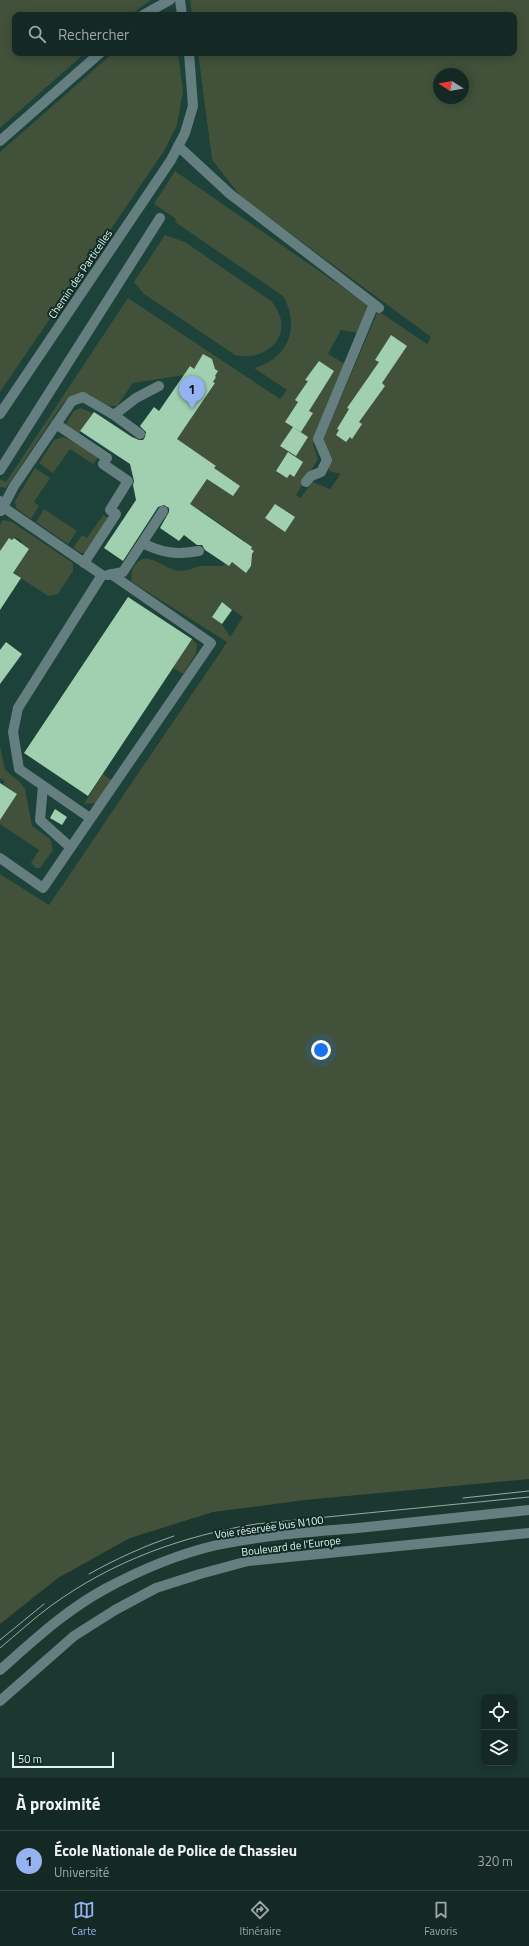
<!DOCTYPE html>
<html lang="fr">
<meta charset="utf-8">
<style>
:root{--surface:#152924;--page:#223531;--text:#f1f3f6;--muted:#9da6a6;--line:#344541;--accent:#95b2f1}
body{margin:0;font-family:"Titillium Web",sans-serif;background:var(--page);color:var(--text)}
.controls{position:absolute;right:12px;bottom:12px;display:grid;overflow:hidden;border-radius:8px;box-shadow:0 2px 10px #0003}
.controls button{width:36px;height:36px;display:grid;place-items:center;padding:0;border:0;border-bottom:1px solid var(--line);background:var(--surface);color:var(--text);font:20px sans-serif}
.compass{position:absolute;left:433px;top:68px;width:36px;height:36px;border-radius:50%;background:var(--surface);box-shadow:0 2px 10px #0003;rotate:281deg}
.scale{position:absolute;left:12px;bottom:10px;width:102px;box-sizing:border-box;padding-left:4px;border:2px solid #e2f2ed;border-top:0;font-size:11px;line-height:14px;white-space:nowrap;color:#e2f2ed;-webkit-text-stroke:3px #112c27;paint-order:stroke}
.you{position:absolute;left:321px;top:1050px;width:14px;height:14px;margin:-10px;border:3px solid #fff;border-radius:50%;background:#1a73e8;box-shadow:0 0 0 6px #1a73e833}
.badge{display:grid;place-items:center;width:26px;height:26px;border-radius:50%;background:var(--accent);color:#111;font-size:13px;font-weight:700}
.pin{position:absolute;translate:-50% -33px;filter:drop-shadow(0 1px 2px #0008)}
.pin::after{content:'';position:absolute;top:21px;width:14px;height:12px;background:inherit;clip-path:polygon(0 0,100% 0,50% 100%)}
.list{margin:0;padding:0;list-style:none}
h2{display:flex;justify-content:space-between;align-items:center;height:52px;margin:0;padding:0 16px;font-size:17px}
h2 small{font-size:13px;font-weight:400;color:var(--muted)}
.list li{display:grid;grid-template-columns:26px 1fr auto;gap:12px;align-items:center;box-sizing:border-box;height:60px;padding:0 16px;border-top:1px solid var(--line)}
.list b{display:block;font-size:15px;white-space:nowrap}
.list p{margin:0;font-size:13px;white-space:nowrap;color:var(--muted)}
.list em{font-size:13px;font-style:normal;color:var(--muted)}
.icon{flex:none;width:22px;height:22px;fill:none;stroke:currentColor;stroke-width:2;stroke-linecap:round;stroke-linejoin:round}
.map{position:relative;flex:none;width:529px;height:1778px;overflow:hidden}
.search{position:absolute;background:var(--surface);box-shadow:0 2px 10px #0003;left:12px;right:12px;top:12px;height:44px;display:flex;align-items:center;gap:10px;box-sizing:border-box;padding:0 14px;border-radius:8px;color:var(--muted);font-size:15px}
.sheet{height:112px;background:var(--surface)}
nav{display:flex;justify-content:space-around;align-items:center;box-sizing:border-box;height:56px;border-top:1px solid var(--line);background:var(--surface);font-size:11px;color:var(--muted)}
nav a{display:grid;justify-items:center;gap:2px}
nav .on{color:var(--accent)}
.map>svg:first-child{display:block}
.built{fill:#1d423a}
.green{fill:#425139;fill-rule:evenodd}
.building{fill:#a0d0b0}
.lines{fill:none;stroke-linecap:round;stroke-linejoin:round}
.minor{stroke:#657f80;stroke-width:10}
.tram{stroke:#96aba5;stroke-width:1}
.labels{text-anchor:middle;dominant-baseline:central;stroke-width:4;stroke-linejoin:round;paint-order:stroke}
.street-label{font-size:11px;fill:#e2f2ed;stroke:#112c27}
</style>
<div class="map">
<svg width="529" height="1778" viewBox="0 0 529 1778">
<rect width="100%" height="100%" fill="#1c3730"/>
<path class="built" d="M0,0H190L192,15H15V53H198L212,160L242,198L431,337L49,906L0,874Z"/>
<path class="green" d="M0,0H151L130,15H15V53H85L0,128Z
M190,0H529V1479L305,1500L213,1512L130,1538L58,1578L0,1624V874L49,905L227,642L132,582C131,576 131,570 135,565C147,548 166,571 180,571C187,571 194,567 201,566C208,566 216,566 223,566L225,563L229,566L232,562L246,572L251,566V559L250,558L254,551L244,543L245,541L200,510L193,521L183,514L216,466L166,432L184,429L215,383L213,382L216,377L215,376L218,371L211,366L203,355L194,369L190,366L184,375L133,383L117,406H109L87,395L67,400L63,403L6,488L0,487V479L6,482L128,298L280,399L287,390L254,368C288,359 301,327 283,296L175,222L176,219L154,204L175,171L371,307L358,333L341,330L328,354L345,364L316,436L313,444L318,459L296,495L300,498L313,482L330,489L340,474L329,471L323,440L378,311L427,344L431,337L242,198L212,160L198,53H514V15H192ZM439,74H463V98H439ZM222,602L243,617L230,637L222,624L212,616Z
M113,53H178L183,91L177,125L164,151L0,392V152Z
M165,235L185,242L271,301C297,330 270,363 235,355L144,294L134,282Z
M80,408L93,413L78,435L65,425L74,411Z
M63,437L73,441L98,458L93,464L70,449L53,473L39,463L54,440Z
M35,468L50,478L34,502L39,506L31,519L16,508L15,501Z
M44,509L77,531L68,544L36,522Z
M103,515L108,518V521L86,553H81L73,548L82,535L87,538Z
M3,520L12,522L73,563V571L58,594L48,596L13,573L29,549L21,544L22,541L15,537L13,540L9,538L0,551V525Z
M192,639L197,644L196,654L183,674L173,668Z
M0,746L5,770L20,782L25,789L32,826L50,839L53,850L40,868H36L31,863L39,850L0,824V807L6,811L17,794L3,784L5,781L0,778Z
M103,774L111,780L96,803L84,804Z"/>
<path class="building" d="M391,335L407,346L382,383L385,386L359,422L362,424L352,439L350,437L346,442L336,435L339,430L337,429L349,409L347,408L379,362L375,360Z
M203,354L212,359L215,369L218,371L215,376L216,377L213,382L215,383L177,439L216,466L214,468L240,486L233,496L207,479L190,504L252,547L251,549L254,551L252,554L251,566L246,573L232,562L229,566L205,550L202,545H197L184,535L179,541L160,528L169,512V508L164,505L158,507L123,561L104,548L136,500L133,485L134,481L130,464L80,431L94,412L132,437L139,440H143L145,437L146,432L140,426L154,407L159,411L190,366L194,369Z
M319,361L334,371L309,411L313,413L301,432L285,422L298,402L295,400L308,381L305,380Z
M293,427L308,437L296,456L280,446Z
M288,452L303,462L294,477L290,474L287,478L276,471Z
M275,504L295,517L285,532L265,518Z
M9,538L12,540L14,538L29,549L13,573L21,578L0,610V551Z
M128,597L192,639L88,796L24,753Z
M222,602L232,610L222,624L212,617Z
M6,642L22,654L0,684V650Z
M0,783L17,794L0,820Z
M55,809L67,817L62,825L50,818Z"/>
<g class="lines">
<path class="minor" d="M180,0L182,15
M143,15L170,0
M0,141L100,53
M178,146L230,194L379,308
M0,414L171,160L185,133L193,106L189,53
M114,415L140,434
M56,424L107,458L103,464L128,481L110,510L116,514L84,563
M0,470L160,218
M306,482L311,476L321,472L327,460L318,439L374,304
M0,501L3,507L102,575L18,708L13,732L19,769L90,818
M1,511L14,486L72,401L83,397L114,415L136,398L159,386
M142,543C163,553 176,555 199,551
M108,575L123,572L163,511
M43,786L40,820L70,847
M0,858L43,888L211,643L111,574
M0,1670C33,1641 66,1610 105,1589C140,1570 178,1554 217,1545C263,1535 311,1532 358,1528C415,1522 472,1516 529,1510
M0,1701L74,1636L115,1610L156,1588L200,1574L248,1561L529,1533"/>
<path class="tram" d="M463,1498L529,1491
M89,1574C116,1559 144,1546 174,1536
M0,1640L44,1604
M0,1648C17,1634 34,1618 52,1605C113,1561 182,1536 256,1524L529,1497"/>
</g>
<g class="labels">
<g class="street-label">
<text transform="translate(80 274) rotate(-56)">Chemin des Particelles</text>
<text transform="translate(269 1527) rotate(-8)">Voie réservée bus N100</text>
<text transform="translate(291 1546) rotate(-7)">Boulevard de l'Europe</text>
</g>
</g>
</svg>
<div class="controls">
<button><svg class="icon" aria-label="locate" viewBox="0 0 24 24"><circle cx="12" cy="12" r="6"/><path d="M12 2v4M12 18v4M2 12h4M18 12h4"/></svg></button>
<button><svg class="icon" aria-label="layers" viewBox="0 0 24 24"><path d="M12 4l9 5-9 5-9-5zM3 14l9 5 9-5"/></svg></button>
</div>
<svg class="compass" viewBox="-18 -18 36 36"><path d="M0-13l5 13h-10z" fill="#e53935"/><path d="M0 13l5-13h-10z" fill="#9da6a6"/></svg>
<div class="scale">50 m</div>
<div class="you"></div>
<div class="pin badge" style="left:192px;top:409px">1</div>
<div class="search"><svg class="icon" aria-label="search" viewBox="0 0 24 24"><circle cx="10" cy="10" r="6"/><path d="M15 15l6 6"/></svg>Rechercher</div>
</div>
<section class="sheet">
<h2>À proximité<small></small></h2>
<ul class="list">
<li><span class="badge">1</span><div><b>École Nationale de Police de Chassieu</b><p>Université</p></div><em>320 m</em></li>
</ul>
</section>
<nav>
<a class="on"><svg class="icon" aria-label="map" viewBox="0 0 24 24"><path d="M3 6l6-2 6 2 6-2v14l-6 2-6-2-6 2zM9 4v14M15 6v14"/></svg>Carte</a>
<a><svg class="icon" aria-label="directions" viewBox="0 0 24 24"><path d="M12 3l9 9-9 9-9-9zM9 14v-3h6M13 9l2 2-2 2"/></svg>Itinéraire</a>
<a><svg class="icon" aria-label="saved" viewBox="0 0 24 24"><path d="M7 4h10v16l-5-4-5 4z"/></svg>Favoris</a>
</nav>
